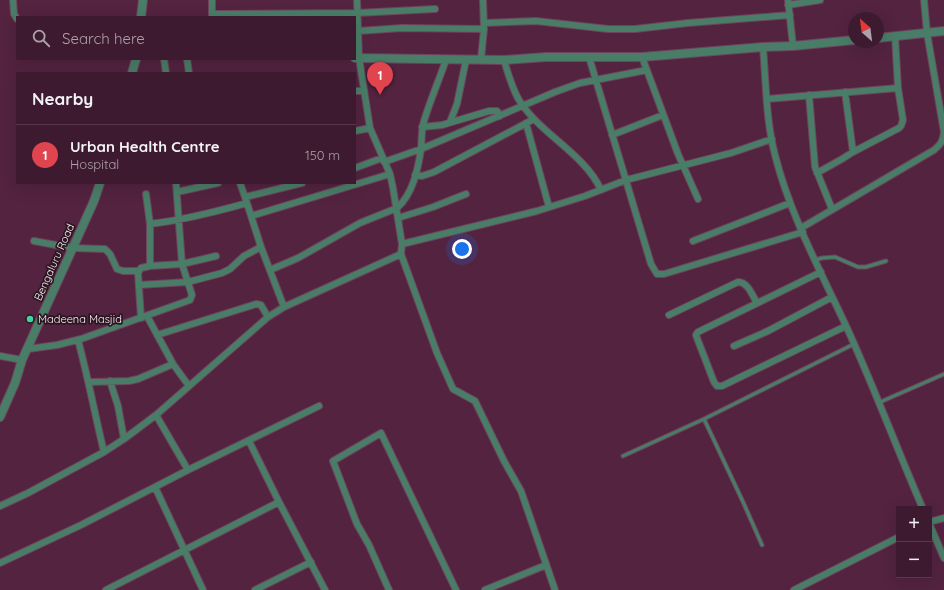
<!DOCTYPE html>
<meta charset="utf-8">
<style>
:root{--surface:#3e1a30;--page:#49273c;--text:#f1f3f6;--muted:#ada1ab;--line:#57384c;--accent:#8bbbb9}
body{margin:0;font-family:Quicksand,sans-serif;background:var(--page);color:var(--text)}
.controls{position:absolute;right:12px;bottom:12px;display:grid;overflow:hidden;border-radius:0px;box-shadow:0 4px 16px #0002}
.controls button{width:36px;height:36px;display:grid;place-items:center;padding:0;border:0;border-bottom:1px solid var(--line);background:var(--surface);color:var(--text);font:20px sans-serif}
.compass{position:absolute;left:848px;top:12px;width:36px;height:36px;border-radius:50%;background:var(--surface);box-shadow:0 4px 16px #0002;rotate:332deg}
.you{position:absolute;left:462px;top:249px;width:14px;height:14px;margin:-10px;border:3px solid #fff;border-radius:50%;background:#1a73e8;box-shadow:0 0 0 6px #1a73e833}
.badge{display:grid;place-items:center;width:26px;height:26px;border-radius:50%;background:var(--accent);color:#fff;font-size:13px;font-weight:700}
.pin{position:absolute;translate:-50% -33px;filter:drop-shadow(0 1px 2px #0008)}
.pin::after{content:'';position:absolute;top:21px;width:14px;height:12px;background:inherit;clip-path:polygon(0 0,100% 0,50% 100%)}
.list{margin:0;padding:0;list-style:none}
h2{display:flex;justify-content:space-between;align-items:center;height:52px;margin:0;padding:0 16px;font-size:17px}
h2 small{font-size:13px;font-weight:400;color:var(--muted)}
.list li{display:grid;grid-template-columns:26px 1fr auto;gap:12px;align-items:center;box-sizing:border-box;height:60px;padding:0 16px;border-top:1px solid var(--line)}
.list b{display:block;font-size:15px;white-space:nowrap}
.list p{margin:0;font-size:13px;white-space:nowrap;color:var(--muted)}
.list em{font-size:13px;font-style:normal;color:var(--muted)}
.icon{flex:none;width:22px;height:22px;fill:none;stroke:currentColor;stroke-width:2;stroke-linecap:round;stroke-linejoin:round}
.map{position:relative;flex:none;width:944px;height:590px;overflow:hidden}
.search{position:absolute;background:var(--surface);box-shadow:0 4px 16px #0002;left:16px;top:16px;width:340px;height:44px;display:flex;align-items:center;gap:10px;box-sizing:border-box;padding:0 14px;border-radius:0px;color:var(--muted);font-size:15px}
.panel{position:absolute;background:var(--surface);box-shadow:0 4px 16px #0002;left:16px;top:72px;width:340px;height:112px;border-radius:0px}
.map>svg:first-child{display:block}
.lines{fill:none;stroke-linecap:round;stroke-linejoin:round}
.service-casing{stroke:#6e445d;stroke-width:5}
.minor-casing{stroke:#6e445d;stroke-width:8}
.tertiary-casing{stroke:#6e445d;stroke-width:10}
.service{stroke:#497d67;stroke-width:3}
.minor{stroke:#497d67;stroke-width:6}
.tertiary{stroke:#497d67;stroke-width:8}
.poi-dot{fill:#42d4a0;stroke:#2c1622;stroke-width:1.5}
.labels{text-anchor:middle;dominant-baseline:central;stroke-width:3.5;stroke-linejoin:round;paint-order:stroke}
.street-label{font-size:11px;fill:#fcf0f6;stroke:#2c1622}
.poi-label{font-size:11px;fill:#fcf0f6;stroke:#2c1622;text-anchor:start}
</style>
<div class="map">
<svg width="944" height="590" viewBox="0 0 944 590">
<rect width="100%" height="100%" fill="#532340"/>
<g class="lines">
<g class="service-casing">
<path id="service" d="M815,260L822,258L835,257L858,267H866L886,261
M878,403L944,374
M704,419L744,504L762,545
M623,456L704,419L854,344"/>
</g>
<g class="minor-casing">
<path id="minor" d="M13,0L14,14L17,19
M212,0V16
M788,0L793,46
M788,5L820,0
M212,14L357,13L435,9
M484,23L536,21L608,29H635L688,23L790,15
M358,31L402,28L484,29
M763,47C766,83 766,121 775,155C790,215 821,272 847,328C874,387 897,449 923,509
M589,57L651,264L657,274H664L803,232
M642,57L678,154L698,199
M164,59L166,73
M187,59L189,73
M481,59L484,29L483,0
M504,60C508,74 512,88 519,100C540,134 585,154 601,190
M355,91H364
M845,92L853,152
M809,95L815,167L832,209
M767,99L898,88
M450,122L457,104L466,60
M526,123L549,207
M422,127L442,125L489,111H497L500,116
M355,131L370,128
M612,135L663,115
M384,162L421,149L555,92L580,83L647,70
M355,168L382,158
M817,173L842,159L853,152L899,128L901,126L903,120L898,88L895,36
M415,175L422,176L434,172L534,119
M240,183L245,197L261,247L284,307
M177,192L218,183
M146,194L150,224V266
M245,197L302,183
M251,216L390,174
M398,218L433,207L466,194
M150,224C184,220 215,212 247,203
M801,228L934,150C941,144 943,141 944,132L927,33L924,0
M34,241L72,248L105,249L110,254L117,269L123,271H139
M693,241L790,203
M402,244L537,211L585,196L626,180L731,153L772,139
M401,254L437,353L453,389L475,401L504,461L521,491L555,590
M270,270L298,258L360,223L397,208C413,194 418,169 421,149C422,140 421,130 424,121C430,101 439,80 446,60
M821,272L698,332L696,335L697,338L714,382L717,386H722L846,326
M139,285L188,282L222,273L230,269L244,256L261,247
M669,315L738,282C748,282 752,295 757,303
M147,316L173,364L189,386
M141,318L138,273L141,268L150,266L182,264L216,256
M157,335L256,304L261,305L268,317
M78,340C88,377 95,415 104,452
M734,346L768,331L832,297
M28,349L57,345L81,339L190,300L192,295L182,264L176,183
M0,356L22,360
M110,381L118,406L124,439
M89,382L129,381L138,379L173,364
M156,415L188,470
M249,441L279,502L325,590
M155,487L203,590
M0,506L28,493L104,452L124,439L156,415L268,317L284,307L401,254L402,244L393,188L390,174L370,128L359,58L357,0
M929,522L944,518
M929,523L944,558
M0,563L81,525L188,470L319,406
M106,590L279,502
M255,590L311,562
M389,590L369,545L357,524L333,461L381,433L456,590
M485,590L546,565
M794,590L899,537"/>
</g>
<g class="tertiary-casing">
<path id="tertiary" d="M141,17L143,0
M878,38L944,31
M355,58L504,60L546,57H642L763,47L793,46L854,40
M132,73L136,59
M0,417L15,383L22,360L94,201L100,183"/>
</g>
<use href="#service" class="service"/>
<use href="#minor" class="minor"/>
<use href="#tertiary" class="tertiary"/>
</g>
<circle class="poi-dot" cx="30" cy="319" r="4"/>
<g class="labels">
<g class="street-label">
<text transform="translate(54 262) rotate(-66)">Bengaluru Road</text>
</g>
<g class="poi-label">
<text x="38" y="319">Madeena Masjid</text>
</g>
</g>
</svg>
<div class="controls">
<button>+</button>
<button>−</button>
</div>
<svg class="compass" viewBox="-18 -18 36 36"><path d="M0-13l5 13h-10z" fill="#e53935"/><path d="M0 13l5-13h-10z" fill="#ada1ab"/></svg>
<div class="you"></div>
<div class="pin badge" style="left:380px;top:95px;background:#e0444e">1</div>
<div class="search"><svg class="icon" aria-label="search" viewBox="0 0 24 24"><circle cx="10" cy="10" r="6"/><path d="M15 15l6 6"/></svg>Search here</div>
<section class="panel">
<h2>Nearby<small></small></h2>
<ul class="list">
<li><span class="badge" style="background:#e0444e">1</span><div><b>Urban Health Centre</b><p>Hospital</p></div><em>150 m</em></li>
</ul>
</section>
</div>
